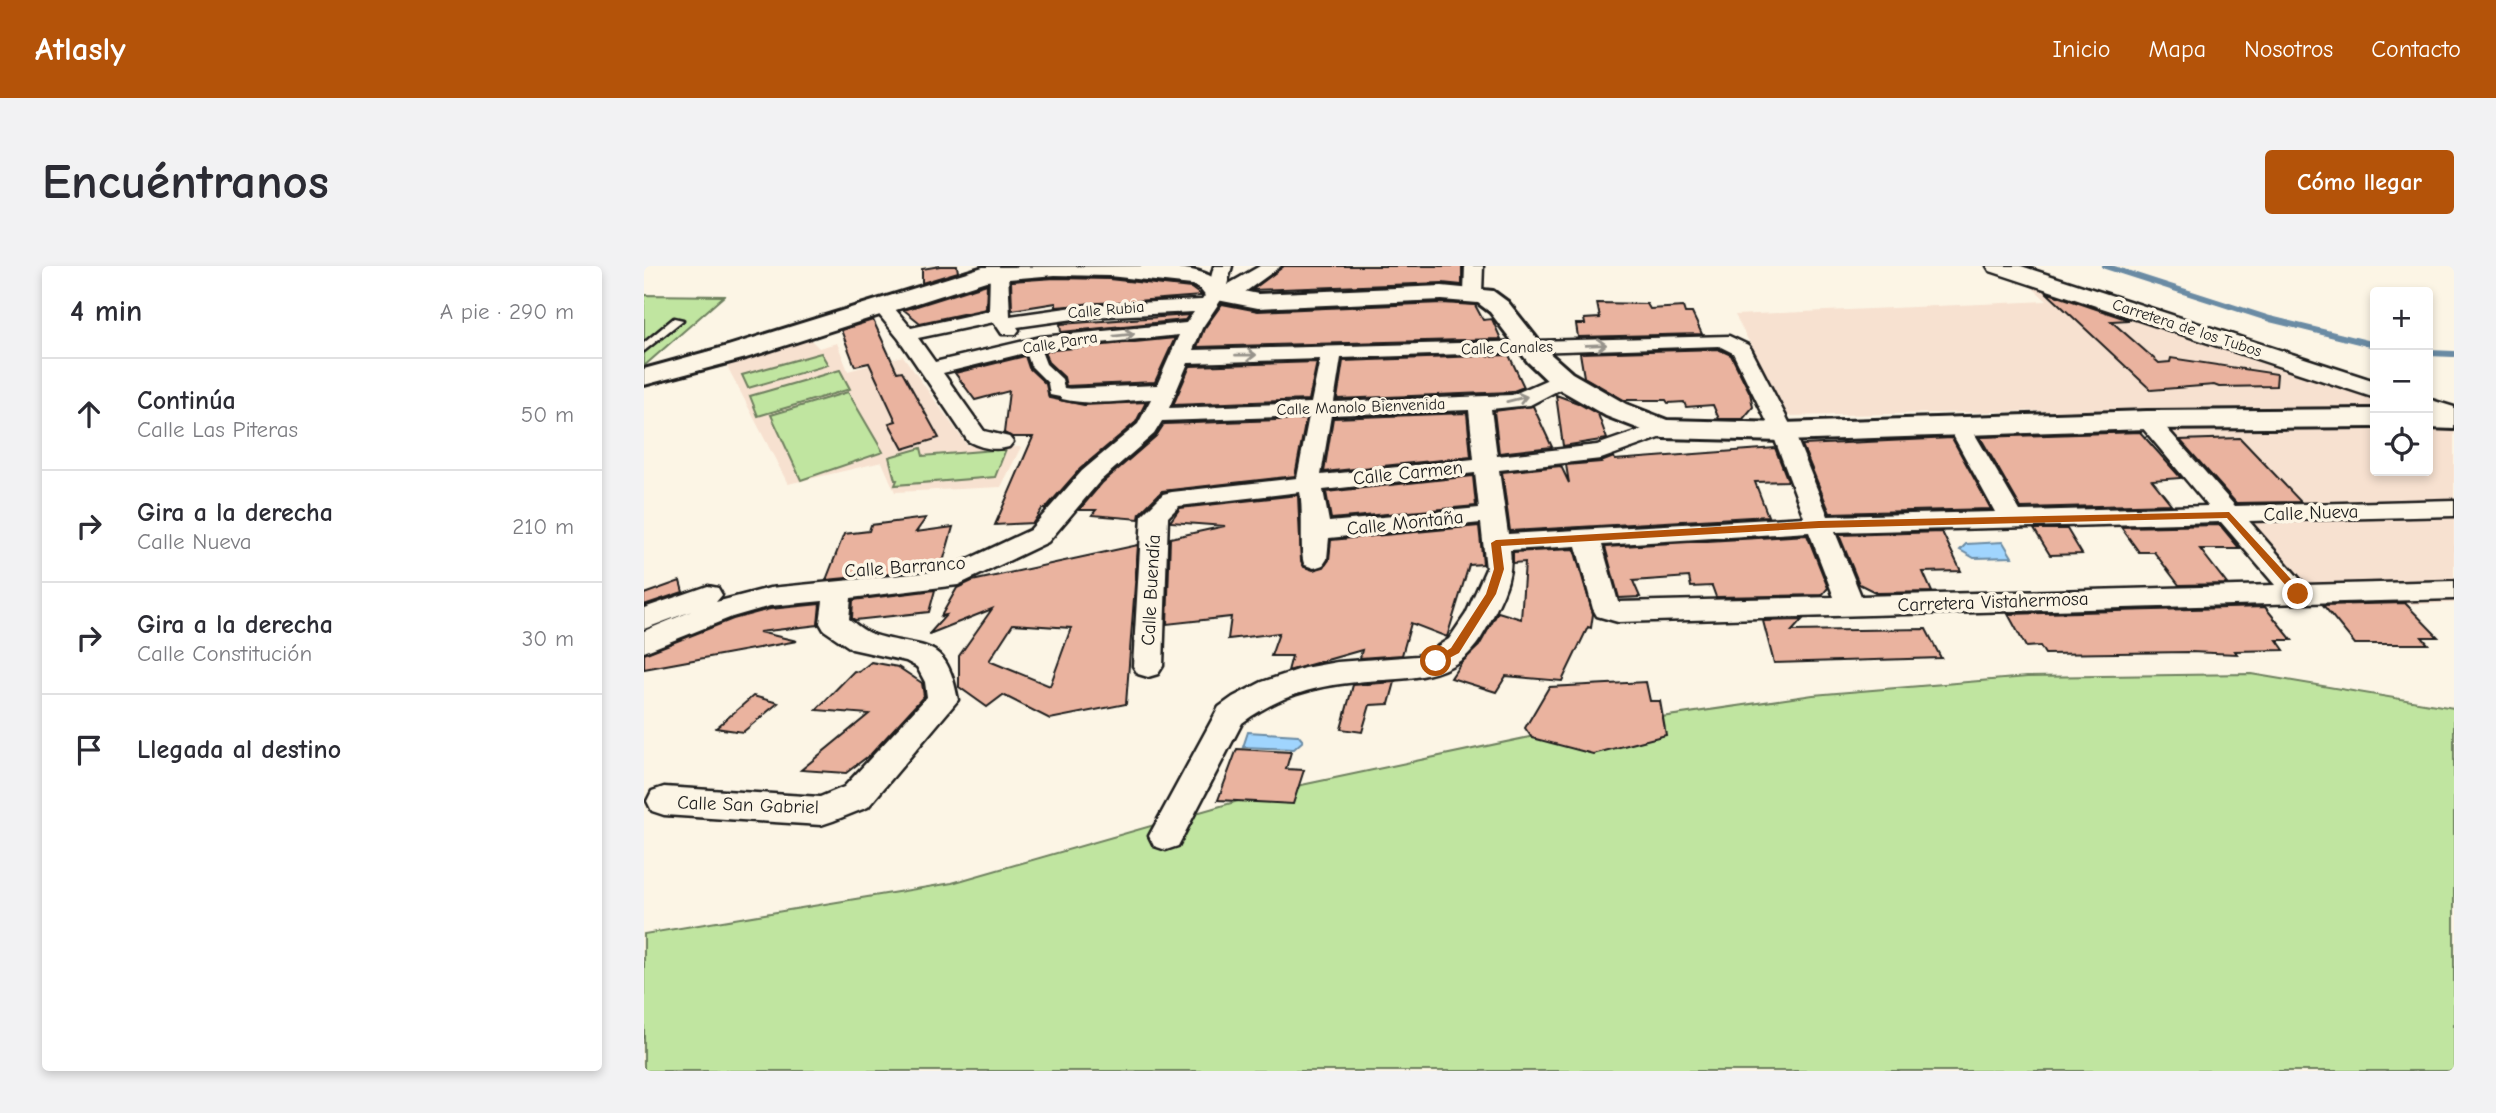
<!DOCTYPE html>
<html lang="es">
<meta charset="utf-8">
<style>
:root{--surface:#fff;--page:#f2f2f3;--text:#2b2b33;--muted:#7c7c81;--line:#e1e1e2;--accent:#b45309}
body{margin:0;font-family:"Comic Neue",sans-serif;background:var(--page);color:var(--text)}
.controls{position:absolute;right:21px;top:21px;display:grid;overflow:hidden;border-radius:7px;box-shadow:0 4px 10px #0003}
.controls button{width:63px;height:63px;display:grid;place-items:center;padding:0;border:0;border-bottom:2px solid var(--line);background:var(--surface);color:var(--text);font:35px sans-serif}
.stop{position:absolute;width:21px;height:21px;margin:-16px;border:5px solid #b45309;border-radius:50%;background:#fff}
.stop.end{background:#b45309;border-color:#fff;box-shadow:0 2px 7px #0008}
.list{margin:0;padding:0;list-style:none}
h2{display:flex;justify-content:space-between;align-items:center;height:91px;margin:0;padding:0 28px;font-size:30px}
h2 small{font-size:23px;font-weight:400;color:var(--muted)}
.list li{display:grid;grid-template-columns:46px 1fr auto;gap:21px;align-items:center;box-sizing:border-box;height:112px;padding:0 28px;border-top:2px solid var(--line)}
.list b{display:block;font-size:26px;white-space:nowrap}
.list p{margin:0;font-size:23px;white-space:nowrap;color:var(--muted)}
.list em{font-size:23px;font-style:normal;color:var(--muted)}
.icon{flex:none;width:38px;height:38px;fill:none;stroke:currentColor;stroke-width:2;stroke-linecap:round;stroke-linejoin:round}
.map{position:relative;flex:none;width:1810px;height:805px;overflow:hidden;border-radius:7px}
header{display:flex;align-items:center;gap:42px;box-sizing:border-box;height:98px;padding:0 35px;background:var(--accent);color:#fff}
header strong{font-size:33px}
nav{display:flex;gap:38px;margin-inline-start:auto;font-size:24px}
.intro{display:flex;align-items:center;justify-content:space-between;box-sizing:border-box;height:168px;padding:0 42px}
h1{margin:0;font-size:49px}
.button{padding:18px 32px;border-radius:7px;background:var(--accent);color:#fff;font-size:24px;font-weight:700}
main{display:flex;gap:42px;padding:0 42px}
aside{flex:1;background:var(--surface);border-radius:7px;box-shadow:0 4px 10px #0003}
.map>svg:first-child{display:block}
.built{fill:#f7e1d0}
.green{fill:#c0e5a0;stroke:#6e805e;stroke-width:2}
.water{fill:#a0d5fe;stroke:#6b8ba4;stroke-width:2}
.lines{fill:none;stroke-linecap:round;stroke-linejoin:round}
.stream{stroke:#6b8ba4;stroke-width:6}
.building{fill:#eab39f;stroke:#1c1c1c;stroke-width:2;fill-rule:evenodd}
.service-casing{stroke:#1c1c1c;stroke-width:5}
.pedestrian-casing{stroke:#1c1c1c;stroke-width:5}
.minor-casing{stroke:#1c1c1c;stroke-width:5}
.tertiary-casing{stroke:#1c1c1c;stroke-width:5}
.secondary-casing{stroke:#1c1c1c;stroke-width:6}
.service{fill:#fcf5e5;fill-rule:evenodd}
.pedestrian{fill:#fcf5e5;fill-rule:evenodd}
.minor{fill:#fcf5e5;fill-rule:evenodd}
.tertiary{fill:#fcf5e5;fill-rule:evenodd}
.secondary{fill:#fcf5e5;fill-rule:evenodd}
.oneway{stroke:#97938b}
.route{fill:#b45309}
.labels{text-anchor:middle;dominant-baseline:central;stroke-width:7;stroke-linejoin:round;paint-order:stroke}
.far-street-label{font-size:16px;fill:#1c1c1c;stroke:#fcf5e5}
.street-label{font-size:19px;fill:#1c1c1c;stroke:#fcf5e5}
</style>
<header>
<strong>Atlasly</strong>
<nav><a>Inicio</a><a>Mapa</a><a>Nosotros</a><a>Contacto</a></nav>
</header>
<div class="intro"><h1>Encuéntranos</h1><a class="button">Cómo llegar</a></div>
<main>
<aside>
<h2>4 min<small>A pie · 290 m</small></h2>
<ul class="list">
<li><svg class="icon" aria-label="ahead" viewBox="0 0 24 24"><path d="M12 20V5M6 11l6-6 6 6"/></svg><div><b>Continúa</b><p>Calle Las Piteras</p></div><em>50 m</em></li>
<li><svg class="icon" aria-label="right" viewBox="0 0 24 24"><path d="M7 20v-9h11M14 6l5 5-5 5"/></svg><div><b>Gira a la derecha</b><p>Calle Nueva</p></div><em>210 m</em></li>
<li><svg class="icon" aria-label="right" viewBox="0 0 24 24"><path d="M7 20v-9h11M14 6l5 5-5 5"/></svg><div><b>Gira a la derecha</b><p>Calle Constitución</p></div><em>30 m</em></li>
<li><svg class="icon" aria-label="arrive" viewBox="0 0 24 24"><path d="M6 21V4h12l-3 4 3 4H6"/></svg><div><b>Llegada al destino</b></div></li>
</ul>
</aside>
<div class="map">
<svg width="1810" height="805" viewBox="0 0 1810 805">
<rect width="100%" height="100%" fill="#fcf5e5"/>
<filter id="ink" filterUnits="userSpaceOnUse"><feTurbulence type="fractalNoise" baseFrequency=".0143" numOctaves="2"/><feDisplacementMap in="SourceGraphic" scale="14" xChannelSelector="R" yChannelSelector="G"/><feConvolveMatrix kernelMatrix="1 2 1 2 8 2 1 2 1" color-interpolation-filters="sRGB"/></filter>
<g filter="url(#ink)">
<path class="built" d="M1378,12L1731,133V205H1784V150L1810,158V337L1682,341L1594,239L1502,143L1144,150L1091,49L1403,35Z
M166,73L175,82L193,77L204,105L259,90L323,179L377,181L357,221L251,226L238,196L144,218L82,98Z"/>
<path class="green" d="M0,29L80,30L0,100Z
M177,87L184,99L104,122L98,109Z
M196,104L206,123L114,150L106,130Z
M204,126L239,186L157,214L127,149Z
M277,182L279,190L362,183L351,211L251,219L253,214H251L245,191Z
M1607,408L1810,442V805H0V668L308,617L629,525L900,468L1169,429L1383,411Z"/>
<path class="water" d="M1359,276L1368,291L1330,292L1316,284L1322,278Z
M604,466L654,469L659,475L650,483L599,481Z"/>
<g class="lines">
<path class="stream" d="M1461,0L1626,53L1731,79
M1784,87L1810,88"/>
</g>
<path class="building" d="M296,0H313L314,6L278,17V3Z
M640,0H818V19L798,17L608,24Z
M411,12L465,13L547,22L558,30L412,41V37L368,44L367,15Z
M343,18L342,43L276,57L260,44Z
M1402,26L1485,54L1467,55L1515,97L1526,96L1527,92L1633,108L1632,120L1575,121L1570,119L1507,124Z
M798,37L831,39L839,54L848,53L857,73L553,81L560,63L578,38L614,45Z
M953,37L1003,38L1006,43L1039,41L1041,47H1048L1058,68L934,71L932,58H941L940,53L956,52Z
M545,49L541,54L417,66L416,58Z
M229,54L253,106L258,105L295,172L259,183L245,157L252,155L225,97L211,100L197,64Z
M531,72L511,116L422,120L420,111L404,96L400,85Z
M1074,83L1087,89L1106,127L1109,141L1099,153H1075L1069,139L1042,141L1040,136L1024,137L1022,134H980L940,111L936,87Z
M865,89L880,121L867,126L693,133L699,95Z
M381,90L385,102L402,118L405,132L440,139L502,136L492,156L436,203L401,243H398L389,257L351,259L389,171H368L360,167L365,125L331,134L311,107Z
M673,96L665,134L529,139L546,100Z
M912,129L934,137L954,148L963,173L919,180Z
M889,140L908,181L855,187L850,145Z
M823,147L827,191L680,206L689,152Z
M662,153L651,210L518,225L496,247L495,253L448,249L452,244H435L458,217L512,170L520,158Z
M1496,166L1537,212L1508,214L1527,238L1377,242L1336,171Z
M1308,172L1347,243L1186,247L1158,179Z
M1596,172L1657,236L1592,237L1536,174Z
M1131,182L1144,215L1111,216L1124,250L866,265L858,206L917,200L925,217L922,199L957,196L970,191L971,194Z
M829,210L832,240L687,253L682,226Z
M654,229L657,295L660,301L669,304L680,301L685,294L687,274L835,260L839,298L825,299L803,371L767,357L758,389L716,392L718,384L644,405L648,390H627L635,367L584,373L587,351L523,358L526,272L581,260L526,256L536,242Z
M282,252L272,266L309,261L297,303L182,314L200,268L225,265L227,259Z
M1576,259L1596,283H1556L1583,318L1535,319L1510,286H1495L1477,261Z
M1390,263H1423L1438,288L1406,289Z
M1298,266L1317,305L1279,306L1288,326L1233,327L1215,318L1195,269Z
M1163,269L1184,322L1178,329L1072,331L1068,320L1047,321L1045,311L989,315L996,331L975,332L961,281Z
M494,279L482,438L406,453L359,429L343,441L315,421V390L348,343L285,368L302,349L297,350L313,322L328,315ZM369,358L427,362L406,420L345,395Z
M930,283L949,348L947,362L944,361L918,415L862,410L852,426L807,412L817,397L835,380L854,346L877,353L881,296L869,297V286Z
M36,315L39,326L0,339V328Z
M291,324L285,346L211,354L208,352L209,334Z
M1761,337L1794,371H1778L1784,378H1711L1679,339Z
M176,338L174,359L115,366L153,375L0,403V388L89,353L126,343Z
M1621,341L1648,374H1633L1640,384L1591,385L1593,388L1546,386L1401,388L1396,380L1382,381L1364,348Z
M1158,354L1148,365L1282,363L1297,392L1130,397L1119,355Z
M227,396L254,401L278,417L280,430L227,488L202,507L157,504L225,448L172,444L210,405L215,406Z
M751,416L745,438L726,439L718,466L697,463L709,419Z
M1002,416L1006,435H1016L1022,469L949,488L888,472L881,462L905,421Z
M109,430L134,437L99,466L72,462Z
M593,483L647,486L642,503L660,504L649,538L574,534Z"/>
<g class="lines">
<g class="service-casing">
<path id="service" d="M30,52L39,54L0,85V77Z"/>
</g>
<g class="pedestrian-casing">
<path id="pedestrian" d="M388,75L394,77L402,98L418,113L420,122L432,124L434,128L432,132L426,133L406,129L404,117L387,100L380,80Z"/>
</g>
<g class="minor-casing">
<path id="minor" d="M570,0H588L583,19L616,0H637L601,26L579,31L558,62L549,84L1085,70L1104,79L1107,83L1150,166L1184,250L1351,246L1304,160L1307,155H1323L1326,160L1376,245L1564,240L1492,154L1495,149H1511L1591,240L1810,234V250L1605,255L1661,319L1810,315V333L974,356L953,350L949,343L932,280L866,284C869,308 861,325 851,346C843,362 833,383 817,394C787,416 748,412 713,416C669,420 633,431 598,457L534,580L522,584L510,580L505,570L575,441L589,431L618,416L660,402L693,396L773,390L786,385L805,373L822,348L842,303L837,257L685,272L683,293L679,299L670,302L661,299C655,291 660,245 656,226L535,240L524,251L519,400L514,408L504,411L494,408L489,400L498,249L519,228L528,226L653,212L665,150L518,155L510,168L456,215L404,276L314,319L207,332L205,353C212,358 219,365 228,368C279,385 302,367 314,434L224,541L189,555L177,559L20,549L8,545L3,535L8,525L20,521L176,531L200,521L283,431L281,416L273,401L262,395L208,383L180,364L176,357L179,335L126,340L88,351L0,386V365L48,345L0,363V342L64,320L74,322L78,329L72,336L126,322L299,305L386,264L438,205L494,158L507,133C478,135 447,140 418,133L415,128L418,123L513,119L535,69L397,83L299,107L340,165L365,171L369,176L365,181C350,185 337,182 324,175L255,73L228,40L231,36H245L267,62L345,45L346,6L355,1L364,6L366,50L444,39L558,34L563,27ZM550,46L542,57L397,71L291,96L274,72L350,56L358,68H372L375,64L373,61L444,51ZM1075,80L1089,87L1128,166L1160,251L864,268L855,204L957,193L1027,168L1030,163L1027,158L1019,156L953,179L853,190L847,143L886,139L926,118L929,113L926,108L918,107L868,129L690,136L697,92ZM676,93L667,137L525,142L544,97ZM825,144L830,193L677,209L687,149ZM831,207L835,242L685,256L679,224ZM1577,256L1631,319L1217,330L1191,266ZM1165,266L1190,331L974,336L958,279Z
M821,0H839L838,27L836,31H822L820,27Z"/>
</g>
<g class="tertiary-casing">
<path id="tertiary" d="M1343,0H1377L1731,115V132L1346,5Z
M1784,133L1810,141V158L1784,150Z"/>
</g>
<g class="secondary-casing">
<path id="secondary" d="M506,0C531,3 563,0 580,21L614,28L798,20L849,25L864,36L902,84L928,107L982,138L1023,154L1139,157L1503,145L1731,143V161L1503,163L1139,175L1019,172L962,150L908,119L884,96L846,46L834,37L798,34L614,42L563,32L556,23L548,19L465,10L411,9L342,15L102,92L0,119V103L84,80L339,1Z
M1784,144L1810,145V163L1784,162Z"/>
</g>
<use href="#service" class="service"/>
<use href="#pedestrian" class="pedestrian"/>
<use href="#minor" class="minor"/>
<use href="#tertiary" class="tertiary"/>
<use href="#secondary" class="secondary"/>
</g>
<defs><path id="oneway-shaft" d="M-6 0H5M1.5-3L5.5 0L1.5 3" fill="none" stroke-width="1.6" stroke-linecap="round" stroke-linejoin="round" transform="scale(1.75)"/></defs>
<g class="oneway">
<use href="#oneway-shaft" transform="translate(480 69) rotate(-6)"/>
<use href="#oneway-shaft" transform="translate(952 79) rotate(-2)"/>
<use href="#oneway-shaft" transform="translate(602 89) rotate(-1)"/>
<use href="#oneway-shaft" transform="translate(873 133) rotate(-14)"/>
</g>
</g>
<path class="route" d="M1585,246L1658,325V330H1651L1583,252L1175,262L857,280L860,303L852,328L815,387L792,399L787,395L807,382L842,328L850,303L847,277L852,274L1175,255Z"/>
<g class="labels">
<g class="far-street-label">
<text transform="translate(462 44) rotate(-5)">Calle Rubia</text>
<text transform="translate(1543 62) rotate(18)">Carretera de los Tubos</text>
<text transform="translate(416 77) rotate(-9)">Calle Parra</text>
<text transform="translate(863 82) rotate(-2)">Calle Canales</text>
<text transform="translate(717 141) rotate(-2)">Calle Manolo Bienvenida</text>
</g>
<g class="street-label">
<text transform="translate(764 207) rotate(-6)">Calle Carmen</text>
<text transform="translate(1667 247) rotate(-2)">Calle Nueva</text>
<text transform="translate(761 257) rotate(-6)">Calle Montaña</text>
<text transform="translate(261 301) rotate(-4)">Calle Barranco</text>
<text transform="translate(507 324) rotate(-87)">Calle Buendía</text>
<text transform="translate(1349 336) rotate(-2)">Carretera Vistahermosa</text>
<text transform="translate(104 539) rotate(2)">Calle San Gabriel</text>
</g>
</g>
</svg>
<div class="controls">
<button>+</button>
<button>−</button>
<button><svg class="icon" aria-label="locate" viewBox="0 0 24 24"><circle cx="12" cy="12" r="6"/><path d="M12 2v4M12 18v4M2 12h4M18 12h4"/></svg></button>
</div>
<div class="stop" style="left:792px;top:395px"></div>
<div class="stop end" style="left:1654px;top:328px"></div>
</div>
</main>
